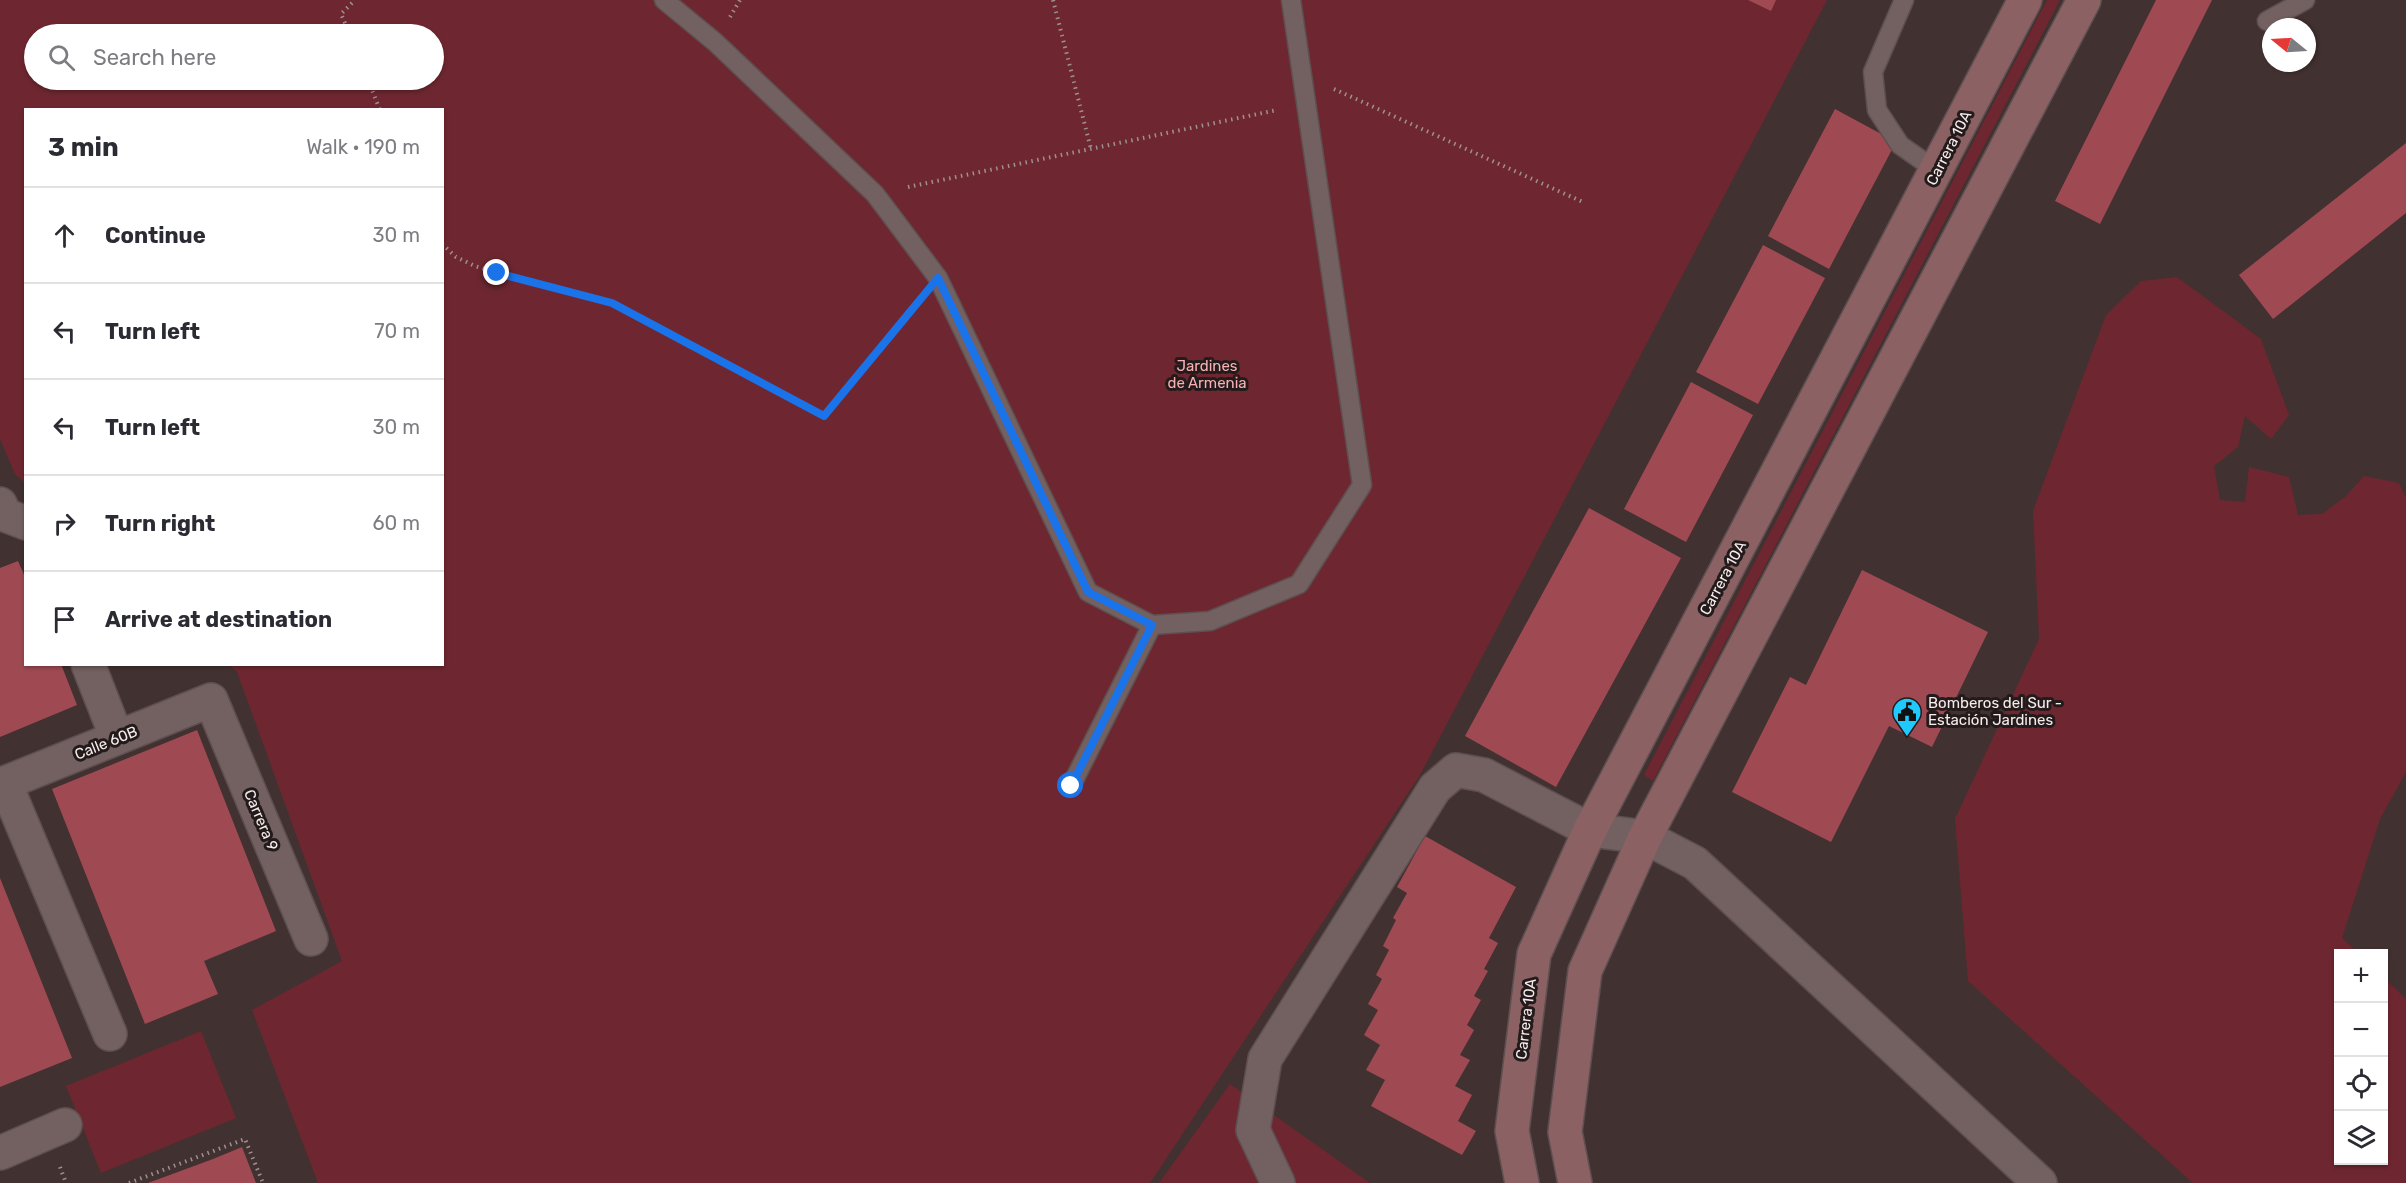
<!DOCTYPE html>
<meta charset="utf-8">
<style>
:root{--surface:#fff;--page:#f2f2f3;--text:#2b2b33;--muted:#7c7c81;--line:#e1e1e2}
body{margin:0;font-family:Rubik,sans-serif;background:var(--page);color:var(--text)}
.controls{position:absolute;right:18px;bottom:18px;display:grid;overflow:hidden;border-radius:0px;box-shadow:0 2px 4px #0004}
.controls button{width:54px;height:54px;display:grid;place-items:center;padding:0;border:0;border-bottom:2px solid var(--line);background:var(--surface);color:var(--text);font:30px sans-serif}
.compass{position:absolute;left:2262px;top:18px;width:54px;height:54px;border-radius:50%;background:var(--surface);box-shadow:0 2px 4px #0004;rotate:288deg}
.stop{position:absolute;width:18px;height:18px;margin:-14px;border:4px solid #1a73e8;border-radius:50%;background:#fff}
.stop.end{background:#1a73e8;border-color:#fff;box-shadow:0 2px 6px #0008}
.list{margin:0;padding:0;list-style:none}
h2{display:flex;justify-content:space-between;align-items:center;height:78px;margin:0;padding:0 24px;font-size:26px}
h2 small{font-size:20px;font-weight:400;color:var(--muted)}
.list li{display:grid;grid-template-columns:39px 1fr auto;gap:18px;align-items:center;box-sizing:border-box;height:96px;padding:0 24px;border-top:2px solid var(--line)}
.list b{display:block;font-size:22px;white-space:nowrap}
.list em{font-size:20px;font-style:normal;color:var(--muted)}
.icon{flex:none;width:33px;height:33px;fill:none;stroke:currentColor;stroke-width:2;stroke-linecap:round;stroke-linejoin:round}
.map{position:relative;flex:none;width:2406px;height:1183px;overflow:hidden}
.search{position:absolute;background:var(--surface);box-shadow:0 2px 4px #0004;left:24px;top:24px;width:420px;height:66px;display:flex;align-items:center;gap:15px;box-sizing:border-box;padding:0 21px;border-radius:33px;color:var(--muted);font-size:22px}
.panel{position:absolute;background:var(--surface);box-shadow:0 2px 4px #0004;left:24px;top:108px;width:420px;height:558px;border-radius:0px}
.map>svg:first-child{display:block}
.green{fill:#6e2730;fill-rule:evenodd}
.building{fill:#9f4a52}
.lines{fill:none;stroke-linecap:round;stroke-linejoin:round}
.lane-casing{stroke:#5e4f50;stroke-width:21}
.street-casing{stroke:#5e4f50;stroke-width:36}
.secondary-casing{stroke:#5e4f50;stroke-width:36}
.path{stroke:#9f9090;stroke-width:4;stroke-dasharray:1.5 4.5;stroke-linecap:butt}
.lane{stroke:#736060;stroke-width:18}
.street{stroke:#736060;stroke-width:33}
.secondary{stroke:#8b6164;stroke-width:33}
.route{stroke:#1a73e8;stroke-width:8}
.labels{text-anchor:middle;dominant-baseline:central;stroke-width:6;stroke-linejoin:round;paint-order:stroke}
.street-label{font-size:15px;fill:#f7ebeb;stroke:#231b1b}
.park-label{font-size:15px;fill:#f9b0b3;stroke:#231b1b}
.poi-label{font-size:15px;fill:#f7ebeb;stroke:#231b1b;text-anchor:start}
</style>
<div class="map">
<svg width="2406" height="1183" viewBox="0 0 2406 1183">
<rect width="100%" height="100%" fill="#423131"/>
<path class="green" d="M0,0H1827L1420,775L1150,1183H318L252,1010L342,961L237,672L229,665L442,664V110H26L25,483L15,474L0,439ZM34,34H434V80H34Z
M2047,0H2060L1653,781L1644,775Z
M2177,277L2261,339L2289,415L2271,439L2245,416L2238,447L2214,466L2220,500L2245,502L2249,467L2289,477L2298,515L2322,514L2346,496L2364,476L2399,483L2406,498V772L2380,819L2342,938L2358,953L2338,954V1160H2384V978L2406,999V1183H2193L1968,981L1955,819L2039,639L2033,511L2106,315L2141,281Z
M201,1031L236,1118L101,1173L66,1086Z
M1230,1084L1370,1183H1159Z"/>
<path class="building" d="M1748,0H1776L1771,11Z
M2156,0H2212L2100,224L2055,201Z
M1835,109L1896,142L1829,269L1768,236Z
M2406,143V213L2273,319L2239,275Z
M1763,245L1825,278L1758,404L1696,372Z
M1691,382L1753,415L1686,542L1624,509Z
M1589,508L1681,558L1556,787L1465,736Z
M18,561L26,579V664H61L77,705L0,737V568Z
M1862,570L1988,632L1932,747L1889,726L1831,842L1732,792L1790,677L1806,685Z
M197,730L276,931L204,961L218,994L145,1024L52,789Z
M1425,836L1516,887L1489,938L1498,943L1484,969L1488,971L1474,996L1481,1000L1467,1025L1474,1030L1460,1055L1470,1060L1455,1086L1472,1095L1458,1121L1476,1131L1462,1155L1371,1106L1385,1080L1366,1070L1380,1045L1364,1035L1378,1010L1368,1004L1382,979L1376,975L1389,950L1383,946L1396,920L1393,918L1407,893L1397,887Z
M0,878L72,1058L0,1087Z
M242,1147L256,1183H148L213,1159Z"/>
<g class="lines">
<g class="lane-casing">
<path id="lane" d="M664,0L715,42L875,194L938,278L1088,592L1152,625L1210,621L1299,584L1362,485L1291,0
M1904,0L1873,72L1877,110L1900,145L1937,171
M2267,21L2305,0
M1071,786L1152,625"/>
</g>
<g class="street-casing">
<path id="street" d="M0,504L5,515L26,523
M88,664L117,738
M5,783L110,1034
M0,785L211,700L311,939
M0,1153L65,1125
M1278,1183L1253,1130L1265,1059L1435,788L1456,770L1484,775L1590,830L1645,837L1695,863L2040,1183"/>
</g>
<g class="secondary-casing">
<path id="secondary" d="M1522,1183L1512,1131L1534,954L1590,830L2025,0
M1575,1183L1565,1132L1585,971L1645,837L2084,0"/>
</g>
<path class="path" d="M1053,0L1091,149
M730,17L740,0
M350,34L341,14L355,0
M368,80L380,110
M1334,89L1585,203
M908,187L1277,110
M442,244L456,257L475,266L521,280L612,303L824,416L918,302
M60,1167L66,1183
M129,1183L245,1139L263,1183"/>
<use href="#lane" class="lane"/>
<use href="#street" class="street"/>
<use href="#secondary" class="secondary"/>
</g>
<g class="lines">
<path class="route" d="M497,273L612,303L824,416L938,278L1088,592L1152,625L1071,786"/>
</g>
<defs>
<g id="civic-pin" transform="scale(1.5)"><path d="M0 17L-7.5 6A9.5 9.5 0 1 1 7.5 6Z" fill="#20c9fd" stroke="#231b1b"/><path d="M-.6-6.5H3V-4.5H.6V-3L4-1V1h2V6H-6V1h2V-1L-.6-3ZM-1.2 2.5V6h2.4V2.5Z" fill="#111"/></g>
</defs>
<g fill-rule="evenodd">
<use href="#civic-pin" x="1907" y="712"/>
</g>
<g class="labels">
<g class="street-label">
<text transform="translate(1949 148) rotate(-63)">Carrera 10A</text>
<text transform="translate(1723 578) rotate(-62)">Carrera 10A</text>
<text transform="translate(106 743) rotate(-22)">Calle 60B</text>
<text transform="translate(261 820) rotate(67)">Carrera 9</text>
<text transform="translate(1526 1019) rotate(-83)">Carrera 10A</text>
</g>
<g class="park-label">
<text x="1207" y="366">Jardines<tspan x="1207" dy="17">de Armenia</tspan></text>
</g>
<g class="poi-label">
<text x="1928" y="703">Bomberos del Sur -<tspan x="1928" dy="17">Estación Jardines</tspan></text>
</g>
</g>
</svg>
<div class="controls">
<button>+</button>
<button>−</button>
<button><svg class="icon" aria-label="locate" viewBox="0 0 24 24"><circle cx="12" cy="12" r="6"/><path d="M12 2v4M12 18v4M2 12h4M18 12h4"/></svg></button>
<button><svg class="icon" aria-label="layers" viewBox="0 0 24 24"><path d="M12 4l9 5-9 5-9-5zM3 14l9 5 9-5"/></svg></button>
</div>
<svg class="compass" viewBox="-18 -18 36 36"><path d="M0-13l5 13h-10z" fill="#e53935"/><path d="M0 13l5-13h-10z" fill="#7c7c81"/></svg>
<div class="stop" style="left:1071px;top:786px"></div>
<div class="stop end" style="left:497px;top:273px"></div>
<div class="search"><svg class="icon" aria-label="search" viewBox="0 0 24 24"><circle cx="10" cy="10" r="6"/><path d="M15 15l6 6"/></svg>Search here</div>
<section class="panel">
<h2>3 min<small>Walk · 190 m</small></h2>
<ul class="list">
<li><svg class="icon" aria-label="ahead" viewBox="0 0 24 24"><path d="M12 20V5M6 11l6-6 6 6"/></svg><div><b>Continue</b></div><em>30 m</em></li>
<li><svg class="icon" aria-label="left" viewBox="0 0 24 24"><path d="M17 20v-9H6M10 6l-5 5 5 5"/></svg><div><b>Turn left</b></div><em>70 m</em></li>
<li><svg class="icon" aria-label="left" viewBox="0 0 24 24"><path d="M17 20v-9H6M10 6l-5 5 5 5"/></svg><div><b>Turn left</b></div><em>30 m</em></li>
<li><svg class="icon" aria-label="right" viewBox="0 0 24 24"><path d="M7 20v-9h11M14 6l5 5-5 5"/></svg><div><b>Turn right</b></div><em>60 m</em></li>
<li><svg class="icon" aria-label="arrive" viewBox="0 0 24 24"><path d="M6 21V4h12l-3 4 3 4H6"/></svg><div><b>Arrive at destination</b></div></li>
</ul>
</section>
</div>
